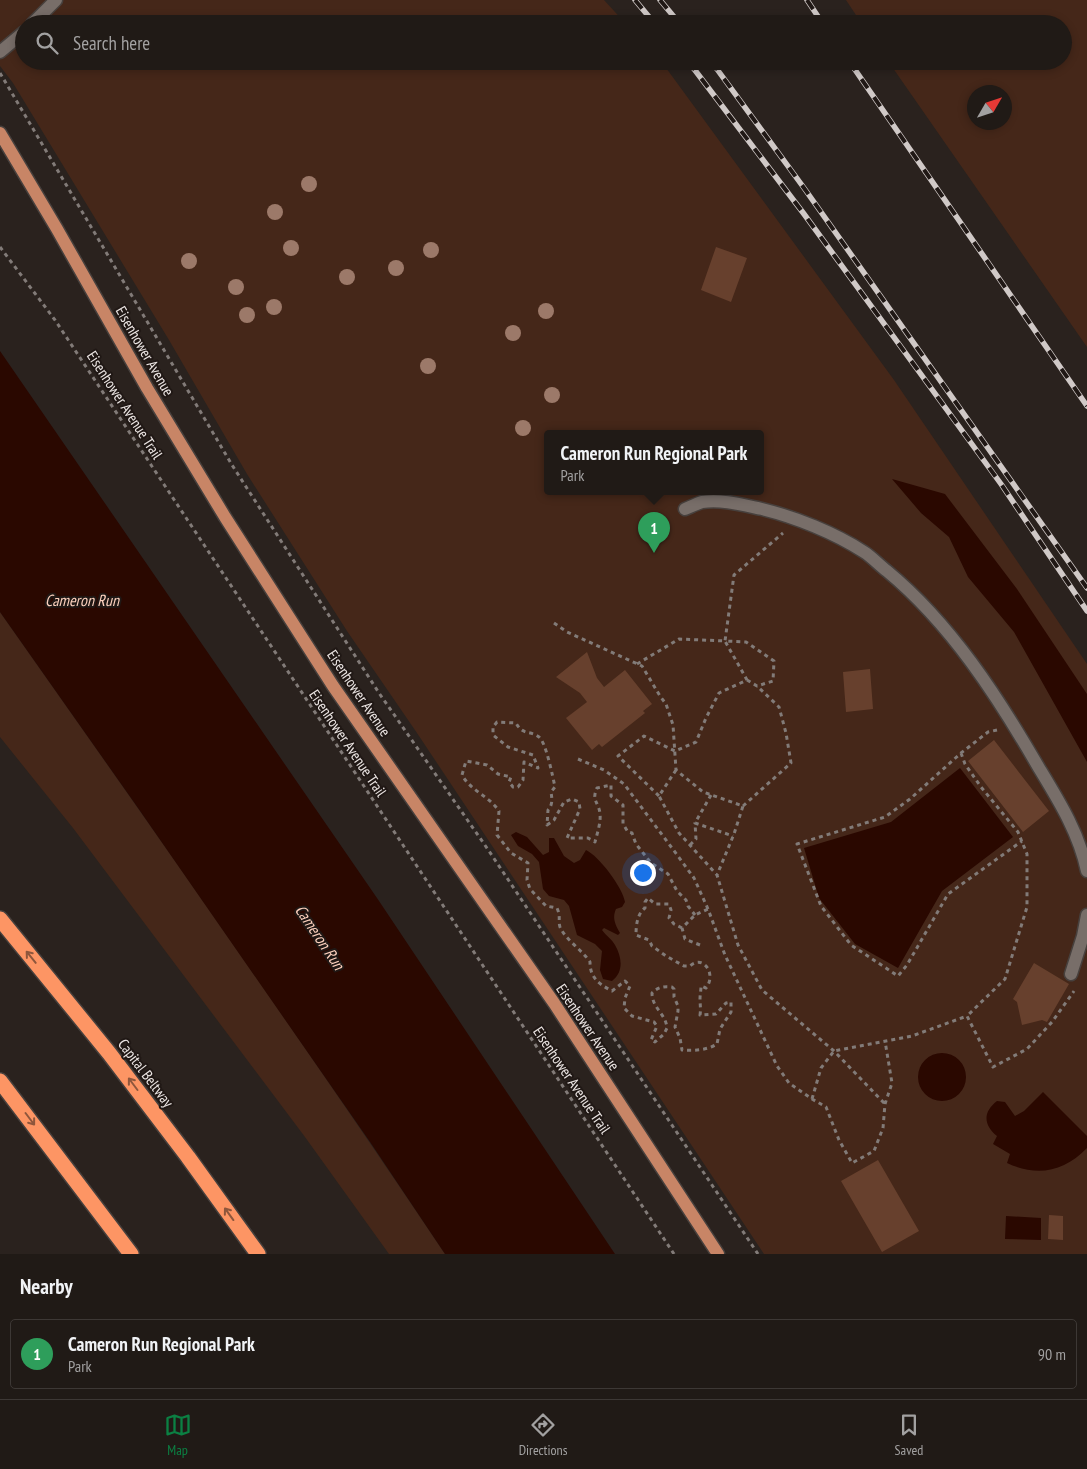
<!DOCTYPE html>
<style>
:root{--surface:#201a16;--page:#2d2723;--text:#f1f3f6;--muted:#a2a1a1;--line:#3d3835;--accent:#0b8043}
body{margin:0;font-family:"PT Sans Narrow",sans-serif;background:var(--page);color:var(--text)}
.compass{position:absolute;left:967px;top:85px;width:45px;height:45px;border-radius:50%;background:var(--surface);box-shadow:0 2px 8px #0003;rotate:51deg}
.you{position:absolute;left:642px;top:872px;width:18px;height:18px;margin:-12px;border:4px solid #fff;border-radius:50%;background:#1a73e8;box-shadow:0 0 0 8px #1a73e833}
.badge{display:grid;place-items:center;width:32px;height:32px;border-radius:50%;background:var(--accent);color:#fff;font-size:16px;font-weight:700}
.pin{position:absolute;translate:-50% -41px;filter:drop-shadow(0 1px 2px #0008)}
.pin::after{content:'';position:absolute;top:26px;width:18px;height:15px;background:inherit;clip-path:polygon(0 0,100% 0,50% 100%)}
.popup{position:absolute;left:544px;top:430px;width:220px;height:65px;box-sizing:border-box;display:grid;place-content:center;border-radius:5px;background:var(--surface);filter:drop-shadow(0 1px 4px #0005);font-size:16px;white-space:nowrap;color:var(--muted)}
.popup b{font-size:19px;color:var(--text)}
.popup::after{content:'';position:absolute;left:50%;top:100%;margin-left:-10px;border:10px solid transparent;border-top-color:var(--surface)}
.list{margin:0;padding:0;list-style:none}
h2{display:flex;justify-content:space-between;align-items:center;height:65px;margin:0;padding:0 20px;font-size:21px}
h2 small{font-size:16px;font-weight:400;color:var(--muted)}
.list li{display:grid;grid-template-columns:32px 1fr auto;gap:15px;align-items:center;box-sizing:border-box;height:70px;margin:0 10px 10px;padding:0 10px;border:1px solid var(--line);border-radius:5px}
.list b{display:block;font-size:19px;white-space:nowrap}
.list p{margin:0;font-size:16px;white-space:nowrap;color:var(--muted)}
.list em{font-size:16px;font-style:normal;color:var(--muted)}
.icon{flex:none;width:28px;height:28px;fill:none;stroke:currentColor;stroke-width:2;stroke-linecap:round;stroke-linejoin:round}
.map{position:relative;flex:none;width:1087px;height:1254px;overflow:hidden}
.search{position:absolute;background:var(--surface);box-shadow:0 2px 8px #0003;left:15px;right:15px;top:15px;height:55px;display:flex;align-items:center;gap:12px;box-sizing:border-box;padding:0 18px;border-radius:28px;color:var(--muted);font-size:19px}
.sheet{height:145px;background:var(--surface)}
nav{display:flex;justify-content:space-around;align-items:center;box-sizing:border-box;height:70px;border-top:1px solid var(--line);background:var(--surface);font-size:14px;color:var(--muted)}
nav a{display:grid;justify-items:center;gap:2px}
nav .on{color:var(--accent)}
.map>svg:first-child{display:block}
.green{fill:#452719;fill-rule:evenodd}
.water{fill:#2a0800}
.building{fill:#67402d}
.lines{fill:none;stroke-linecap:round;stroke-linejoin:round}
.minor-casing{stroke:#47403d;stroke-width:15}
.major-casing{stroke:#47403d;stroke-width:15}
.highway-casing{stroke:#47403d;stroke-width:18}
.path{stroke:#827b78;stroke-width:3;stroke-dasharray:4 4;stroke-linecap:butt}
.minor{stroke:#786e69;stroke-width:12}
.major{stroke:#c88566;stroke-width:12}
.highway{stroke:#fd9564;stroke-width:15}
.rail-casing{stroke:#d0c9c7;stroke-width:5.5}
.rail{stroke:#201815;stroke-width:4;stroke-dasharray:11;stroke-linecap:butt}
.tree{fill:#9c7969}
.oneway{stroke:#8e563c}
.labels{text-anchor:middle;dominant-baseline:central;stroke-width:4;stroke-linejoin:round;paint-order:stroke}
.street-label{font-size:15px;fill:#ede7e5;stroke:#201815}
.water-label{font-size:16px;font-style:italic;fill:#fcd0bd;stroke:#201815}
</style>
<div class="map">
<svg width="1087" height="1254" viewBox="0 0 1087 1254">
<rect width="100%" height="100%" fill="#2a221e"/>
<path class="green" d="M0,0H604L626,24H24V61H661L894,380L1087,664V1254H764L417,733L347,631L247,474L169,340L13,83L0,66ZM548,434H760V492H548Z
M846,0H1087V347L888,61H1063V24H862ZM1004,92V122H974V92Z
M0,612C150,825 300,1038 445,1254H389L305,1137L73,828L0,737Z"/>
<path class="water" d="M0,351L377,898L615,1254H445L370,1142L138,808L0,612Z
M892,479L945,494L1017,589L1087,694V762L1014,632L968,577L949,537L921,513Z
M960,768L1013,837L942,891L898,968L855,944L819,898L804,848L891,822Z
M516,832L527,837L543,855L549,852V838H554L564,856L574,863L580,860L586,850C599,856 623,888 625,902L622,907L616,909C612,918 615,924 620,933L618,935L604,928L602,930C606,936 612,939 615,945C622,957 624,972 612,981L603,979L600,970L602,951L595,944L577,935L569,906L564,900L549,896L543,889L539,862L532,854L518,846L511,835Z
M918 1077a24 24 0 1 1 48 0a24 24 0 1 1-48 0Z
M1043,1092L1087,1136V1148C1064,1172 1037,1177 1007,1163L1010,1154L993,1144L997,1136C983,1124 983,1112 997,1101L1005,1102L1015,1116L1024,1111Z
M1006,1216L1041,1218V1240L1005,1239Z"/>
<path class="building" d="M716,247L747,258L731,302L701,290Z
M587,652L597,678L604,687L625,670L652,704L643,711L645,713L602,747L599,744L592,750L566,718L587,702L580,693L556,677Z
M870,669L873,709L846,712L843,672Z
M994,740L1049,811L1023,832L968,761Z
M1034,963L1069,984L1047,1022L1042,1020L1022,1025L1017,1002L1013,999Z
M878,1160L919,1231L882,1252L841,1181Z
M1049,1215L1063,1216V1240L1048,1239Z"/>
<g class="lines">
<g class="minor-casing">
<path id="minor" d="M32,24L56,0
M0,52L24,32
M685,509C690,507 696,504 702,502C722,499 743,505 762,509C795,517 835,533 864,552C872,557 879,565 887,571C951,624 998,697 1039,768C1059,801 1079,833 1087,871
M1071,974L1083,936L1087,915"/>
</g>
<g class="major-casing">
<path id="major" d="M0,133L57,229L147,388L225,517L333,686L554,1003L718,1254"/>
</g>
<g class="highway-casing">
<path id="highway" d="M0,919L109,1053L188,1157L258,1254
M0,1081L131,1254"/>
</g>
<path class="path" d="M0,73L232,465L379,693L489,851L758,1254
M0,247L55,320L674,1254
M554,623L567,632L642,666L660,696L666,704L673,725L676,770L703,792L743,806L734,834L717,875L738,945L762,990L834,1051L885,1104
M637,664L679,639L725,641L747,680L719,693L706,718L696,742L675,751L644,736L618,756L659,796
M747,680L757,686L773,681L774,661L746,642L725,641L734,575L783,533
M997,730L988,732L961,753L910,799L885,817L797,844L821,906L851,945L898,976L907,965L948,894L1022,841
M961,753L965,764L981,787L1018,832L1027,854V907L1005,979L967,1016
M578,759L604,770L624,784L672,848L694,878L708,909L725,955L777,1066L789,1083L812,1099L826,1107L839,1140L852,1163L874,1151L883,1128L885,1104L892,1083L885,1041
M676,770L659,796L679,833L717,875
M711,795L695,823L733,836
M743,806L791,763L786,733L779,707L757,686
M690,845L696,839L695,823
M682,928L674,924L669,918L671,910L669,904H655L648,898L645,902V908C637,914 636,926 636,935L649,940L652,946L666,956L684,966H690C703,954 717,974 706,988L701,986C701,991 700,994 700,999C700,1004 701,1009 700,1015L716,1014L726,1003L731,1002V1012L720,1029L717,1044C708,1050 693,1051 682,1050L680,1038L675,1027L678,1011V1006L674,997V989L672,987C664,986 658,987 652,993C652,1008 666,1014 667,1028L664,1034L655,1042L651,1040L657,1026L654,1022L632,1016L624,1008L625,998L630,986L625,981L612,991C599,984 590,978 590,962C583,951 565,939 560,927C558,921 561,917 557,908L546,906L530,889L527,880L528,863L511,853L497,835L499,811C489,796 471,791 462,775L466,761L487,765L498,774L511,777L509,782L513,787H518L523,780L524,762L538,768L533,755L508,747L493,735V727L497,722L516,723C523,736 530,730 539,737C546,742 553,778 555,787L551,792C552,798 553,805 548,810L547,825L554,820L564,802L572,799L579,802L580,809L567,838H588L595,842C597,834 601,823 600,814C599,802 591,801 597,788L611,785V796L623,805V824L628,832L632,833L636,844L651,863L668,874L677,891L686,900L688,906L695,915
M700,945L685,939L682,928L695,915L708,909
M812,1099L821,1068L834,1051L912,1036L967,1016L993,1067L1027,1049L1052,1022L1074,991"/>
<use href="#minor" class="minor"/>
<use href="#major" class="major"/>
<use href="#highway" class="highway"/>
<g class="rail-casing">
<path id="rail" d="M635,0L655,24
M660,0L680,24
M807,0L823,24
M688,61L804,214L1001,484L1087,611
M711,61L804,188L1087,588
M849,61L1087,406"/>
</g>
<use href="#rail" class="rail"/>
</g>
<g class="tree">
<circle cx="309" cy="184" r="8"/>
<circle cx="275" cy="212" r="8"/>
<circle cx="291" cy="248" r="8"/>
<circle cx="431" cy="250" r="8"/>
<circle cx="189" cy="261" r="8"/>
<circle cx="396" cy="268" r="8"/>
<circle cx="347" cy="277" r="8"/>
<circle cx="236" cy="287" r="8"/>
<circle cx="274" cy="307" r="8"/>
<circle cx="546" cy="311" r="8"/>
<circle cx="247" cy="315" r="8"/>
<circle cx="513" cy="333" r="8"/>
<circle cx="428" cy="366" r="8"/>
<circle cx="552" cy="395" r="8"/>
<circle cx="523" cy="428" r="8"/>
</g>
<defs><path id="oneway-shaft" d="M-6 0H5M1.5-3L5.5 0L1.5 3" fill="none" stroke-width="1.6" stroke-linecap="round" stroke-linejoin="round" transform="scale(1.25)"/></defs>
<g class="oneway">
<use href="#oneway-shaft" transform="translate(31 957) rotate(-129)"/>
<use href="#oneway-shaft" transform="translate(133 1084) rotate(-127)"/>
<use href="#oneway-shaft" transform="translate(30 1119) rotate(53)"/>
<use href="#oneway-shaft" transform="translate(229 1214) rotate(-126)"/>
</g>
<g class="labels">
<g class="street-label">
<text transform="translate(145 351) rotate(60)">Eisenhower Avenue</text>
<text transform="translate(125 405) rotate(57)">Eisenhower Avenue Trail</text>
<text transform="translate(359 693) rotate(56)">Eisenhower Avenue</text>
<text transform="translate(348 743) rotate(56)">Eisenhower Avenue Trail</text>
<text transform="translate(588 1027) rotate(56)">Eisenhower Avenue</text>
<text transform="translate(146 1073) rotate(53)">Capital Beltway</text>
<text transform="translate(572 1080) rotate(56)">Eisenhower Avenue Trail</text>
</g>
<g class="water-label">
<text x="82" y="600">Cameron Run</text>
<text transform="translate(320 937) rotate(56)">Cameron Run</text>
</g>
</g>
</svg>
<svg class="compass" viewBox="-18 -18 36 36"><path d="M0-13l5 13h-10z" fill="#e53935"/><path d="M0 13l5-13h-10z" fill="#a2a1a1"/></svg>
<div class="you"></div>
<div class="pin badge" style="left:654px;top:553px;background:#2e9e5b">1</div>
<div class="popup"><b>Cameron Run Regional Park</b>Park</div>
<div class="search"><svg class="icon" aria-label="search" viewBox="0 0 24 24"><circle cx="10" cy="10" r="6"/><path d="M15 15l6 6"/></svg>Search here</div>
</div>
<section class="sheet">
<h2>Nearby<small></small></h2>
<ul class="list">
<li><span class="badge" style="background:#2e9e5b">1</span><div><b>Cameron Run Regional Park</b><p>Park</p></div><em>90 m</em></li>
</ul>
</section>
<nav>
<a class="on"><svg class="icon" aria-label="map" viewBox="0 0 24 24"><path d="M3 6l6-2 6 2 6-2v14l-6 2-6-2-6 2zM9 4v14M15 6v14"/></svg>Map</a>
<a><svg class="icon" aria-label="directions" viewBox="0 0 24 24"><path d="M12 3l9 9-9 9-9-9zM9 14v-3h6M13 9l2 2-2 2"/></svg>Directions</a>
<a><svg class="icon" aria-label="saved" viewBox="0 0 24 24"><path d="M7 4h10v16l-5-4-5 4z"/></svg>Saved</a>
</nav>
